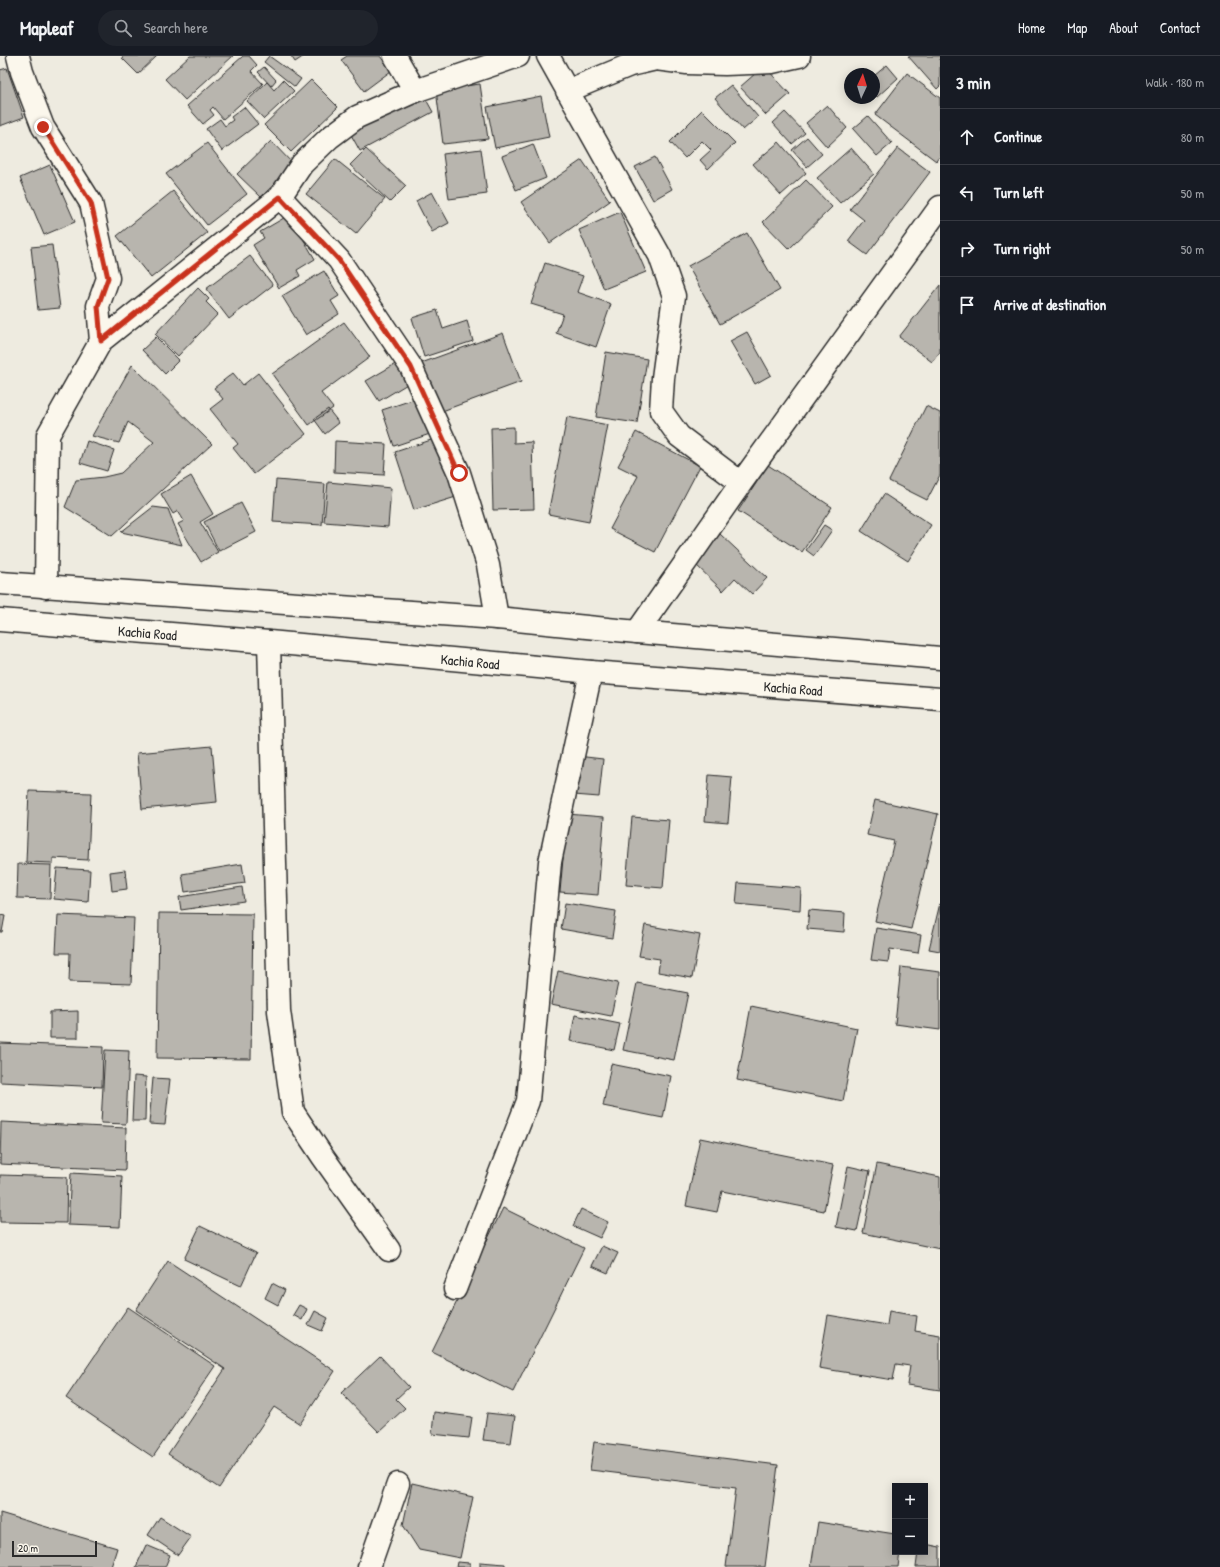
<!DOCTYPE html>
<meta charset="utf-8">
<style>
:root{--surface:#171b24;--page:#20242c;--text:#f1f3f6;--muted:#9ea1a6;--line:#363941}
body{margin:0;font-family:"Patrick Hand",sans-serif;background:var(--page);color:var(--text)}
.controls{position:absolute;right:12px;bottom:12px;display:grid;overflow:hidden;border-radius:0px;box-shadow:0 2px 10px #0003}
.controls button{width:36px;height:36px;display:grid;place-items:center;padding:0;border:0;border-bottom:1px solid var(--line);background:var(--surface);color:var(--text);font:20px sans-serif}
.compass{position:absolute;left:844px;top:12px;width:36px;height:36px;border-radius:50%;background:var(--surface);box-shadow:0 2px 10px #0003;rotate:4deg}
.scale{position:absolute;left:12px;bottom:10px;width:85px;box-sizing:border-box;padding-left:4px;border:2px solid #2b2b2b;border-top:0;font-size:11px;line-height:14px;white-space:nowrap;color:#2b2b2b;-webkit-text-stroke:3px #fbf7ec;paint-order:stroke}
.stop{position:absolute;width:12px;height:12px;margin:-9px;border:3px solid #c8321e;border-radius:50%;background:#fff}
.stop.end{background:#c8321e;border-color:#fff;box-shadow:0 1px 4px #0008}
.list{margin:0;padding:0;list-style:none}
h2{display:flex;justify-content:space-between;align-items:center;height:52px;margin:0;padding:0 16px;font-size:17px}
h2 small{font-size:13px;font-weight:400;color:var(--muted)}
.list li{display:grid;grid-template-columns:26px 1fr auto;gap:12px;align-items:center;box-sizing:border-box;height:56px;padding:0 16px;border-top:1px solid var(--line)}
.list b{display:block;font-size:15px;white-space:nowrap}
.list em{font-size:13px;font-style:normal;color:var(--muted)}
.icon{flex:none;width:22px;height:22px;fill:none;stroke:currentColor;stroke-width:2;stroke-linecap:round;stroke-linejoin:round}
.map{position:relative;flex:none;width:940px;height:1511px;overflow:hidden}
header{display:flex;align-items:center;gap:24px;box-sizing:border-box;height:56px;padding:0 20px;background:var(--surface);border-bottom:1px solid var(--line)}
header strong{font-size:19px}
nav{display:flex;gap:22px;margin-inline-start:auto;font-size:14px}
.search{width:280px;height:36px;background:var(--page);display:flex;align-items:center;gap:10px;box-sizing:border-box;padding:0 14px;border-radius:22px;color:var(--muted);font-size:15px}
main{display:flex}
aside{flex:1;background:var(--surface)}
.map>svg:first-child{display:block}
.building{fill:#b8b5ae;stroke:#2b2b2b}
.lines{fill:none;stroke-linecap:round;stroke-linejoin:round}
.street-casing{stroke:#2b2b2b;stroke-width:25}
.highway-casing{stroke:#2b2b2b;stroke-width:25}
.street{stroke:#fbf7ec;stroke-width:22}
.highway{stroke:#fbf7ec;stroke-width:22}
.route{stroke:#c8321e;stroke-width:5}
.labels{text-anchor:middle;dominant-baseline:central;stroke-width:3;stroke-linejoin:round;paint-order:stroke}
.street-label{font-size:14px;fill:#2b2b2b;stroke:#fbf7ec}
</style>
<header>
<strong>Mapleaf</strong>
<div class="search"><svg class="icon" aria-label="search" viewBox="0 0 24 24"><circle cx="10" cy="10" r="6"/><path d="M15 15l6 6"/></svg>Search here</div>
<nav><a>Home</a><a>Map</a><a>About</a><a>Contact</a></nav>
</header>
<main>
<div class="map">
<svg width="940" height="1511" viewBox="0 0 940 1511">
<rect width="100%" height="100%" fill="#eeebe0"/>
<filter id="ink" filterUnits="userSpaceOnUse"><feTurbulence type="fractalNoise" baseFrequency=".025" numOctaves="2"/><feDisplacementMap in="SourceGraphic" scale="8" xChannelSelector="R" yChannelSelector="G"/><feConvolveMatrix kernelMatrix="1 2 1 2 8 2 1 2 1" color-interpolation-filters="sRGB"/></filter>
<g filter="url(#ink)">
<path class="building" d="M123,0H157L138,18L122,2Z
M190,0H233L185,44L165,23Z
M243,0H249L257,9L251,15L263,28L223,63L213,51L210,54L214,59L203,68L187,50Z
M269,0L301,23L295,31L264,6Z
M291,0H304L295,6Z
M347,0H380L391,15L364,35L341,4Z
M908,0H940V30L937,33Z
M887,9L898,22L877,41L874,38V20Z
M764,10L790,38L766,59L740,31Z
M264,11L276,24L271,30L258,16Z
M7,12L24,61L0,70V14Z
M907,17L940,42V100L936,105L875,59Z
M283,24L294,35L264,63L247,45L267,26L274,34Z
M311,24L338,51L291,96L264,69Z
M480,28L488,83L443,88L436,34Z
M731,29L758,61L743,74L715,42Z
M423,38L433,56L360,95L350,77Z
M541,40L549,81L495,92L487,51Z
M827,49L847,72L827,91L806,67Z
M244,51L258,68L222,95L206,73L220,63L225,70L233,64L231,61Z
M702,54L735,87L708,113L700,104L711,94L702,85L685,102L670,86Z
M785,56L805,77L792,88L773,67Z
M868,60L892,87L877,100L853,73Z
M807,81L822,98L807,111L792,94Z
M271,85L294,109L261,141L237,118Z
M779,86L806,117L781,139L753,108Z
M207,87L247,138L207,169L166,118Z
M533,88L546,122L516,134L502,100Z
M851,92L874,118L840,147L817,122Z
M898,92L930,116L867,199L848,185L864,164L850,153Z
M366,93L406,130L390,146L350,109Z
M481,93L487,138L449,143L443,98Z
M655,101L672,133L653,144L635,111Z
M335,103L385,143L356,178L306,138Z
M582,104L610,145L550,187L521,146Z
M50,109L75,166L44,179L20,122Z
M806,124L832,151L789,193L763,166Z
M173,135L207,177L151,222L117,180Z
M432,136L449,167L432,176L416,145Z
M620,156L646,216L604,233L579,174Z
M289,159L315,203L297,214L300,220L279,232L253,189L264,182L260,176Z
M747,177L780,234L720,268L688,210Z
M52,189L60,252L38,254L31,191Z
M250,200L273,229L229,263L206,233Z
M545,207L583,220L577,236L611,248L596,291L556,277L563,258L531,248Z
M324,215L339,240L331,245L339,258L306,279L282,240Z
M940,229V296L932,306L899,281Z
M198,232L209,243L206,246L218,258L178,300L155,278Z
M437,254L443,273L467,265L473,285L424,301L412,262Z
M344,266L370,301L321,337L333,352L309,369L272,318Z
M747,276L771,319L755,328L730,285Z
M503,277L521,326L434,358L416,309Z
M156,281L179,304L165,318L142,294Z
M606,296L647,303L637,367L596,361Z
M397,307L409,327L379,345L366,325Z
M132,309L212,388L112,480L65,451L76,424L104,421L121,417L154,386L128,366L119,387L92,380Z
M233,317L243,329L258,317L306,378L254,418L233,392L238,388L210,353L223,343L214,332Z
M421,341L433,377L394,390L382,354Z
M926,350L940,357V419L927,444L889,425Z
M328,353L339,367L325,378L314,363Z
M567,361L608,369L589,466L548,458Z
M514,371V387L532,386L534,453L493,454L491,372Z
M636,376L700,410L655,496L610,473L638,420L618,410Z
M437,382L456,441L414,454L395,396Z
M87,385L114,394L107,415L80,407Z
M335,385L386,388L384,419L334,416Z
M768,409L832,451L802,496L738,455Z
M191,420L213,458L200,466L218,496L201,506L178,468L184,465L178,455L173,458L161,438Z
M276,424L325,428L322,469L273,466Z
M328,426L391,432L388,471L324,466Z
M884,438L931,469L908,505L861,475Z
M241,447L256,476L219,495L204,466Z
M153,451L168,453L182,489L121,476Z
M824,469L832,474L814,500L806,494Z
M720,478L767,522L752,538L735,522L723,535L693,506Z
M212,690L217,746L142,753L137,697Z
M577,700L603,703L599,741L574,739Z
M709,719L732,721L728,767L705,765Z
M29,735L91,737L88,804L53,802V807L26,806Z
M875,744L938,758L911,873L875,865L894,785L867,779Z
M567,758L604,761L598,839L560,836Z
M632,761L669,764L663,832L626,829Z
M18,808L51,809L50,843L17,842Z
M242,808L245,827L185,836L182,818Z
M57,812L90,814L88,846L54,843Z
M125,814L127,833L112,835L110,816Z
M738,827L801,832L800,854L736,848Z
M242,831L244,845L181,854L179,841Z
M565,847L616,855L612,882L561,873Z
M940,847V895L929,893Z
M809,854L845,857L844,876L807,873Z
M159,857L253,858L251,1003L157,1002Z
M0,859L5,860L2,876H0Z
M58,859L134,862L131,928L69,926L70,897H56Z
M645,869L700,879L692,922L658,916L660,903L639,900Z
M876,872L921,879L918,897L890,893L888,906L871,904Z
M901,911L940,916V974L895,968Z
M558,915L618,927L611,960L551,948Z
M637,927L688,937L674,1004L623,994Z
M751,950L857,972L843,1045L737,1024Z
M78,955V982H50V956Z
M575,959L620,968L614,994L570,985Z
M0,987L103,991L102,1031L0,1026Z
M105,994L129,995L126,1068L101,1067Z
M611,1008L671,1020L663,1062L603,1050Z
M134,1020L146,1021L145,1065H132Z
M153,1022L170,1023L165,1069L149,1068Z
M1,1066L126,1072L125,1114L0,1108Z
M700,1082L833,1109L824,1155L722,1135L717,1156L686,1150Z
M877,1108L940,1121V1193L863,1177Z
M848,1110L870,1115L857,1175L836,1171Z
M71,1117L122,1120L120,1171L68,1169Z
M0,1119L67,1121L66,1167L0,1166Z
M503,1152L584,1192L513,1336L432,1296Z
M581,1153L608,1166L600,1182L573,1170Z
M200,1170L256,1197L241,1230L184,1203Z
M602,1190L618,1197L608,1217L592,1210Z
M168,1205L335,1315L300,1368L274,1351L219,1432L168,1398L225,1313L136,1254Z
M272,1227L285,1234L278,1249L265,1242Z
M299,1249L307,1253L302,1264L293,1259Z
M128,1251L215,1310L153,1401L66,1342Z
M315,1255L328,1262L322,1275L308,1269Z
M889,1255L917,1260L915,1275L940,1279V1334L907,1329L910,1310L896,1308L893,1324L819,1312L828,1259L887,1269Z
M380,1300L409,1331L396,1343L405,1352L379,1376L341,1337Z
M434,1356L472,1361L469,1382L432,1378Z
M487,1357L515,1360L511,1387L483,1384Z
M594,1386L778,1409L765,1511H726L736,1432L590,1414Z
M412,1427L473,1441L460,1502L419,1494L403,1469Z
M0,1457L117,1492L111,1511H0Z
M160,1461L191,1481L178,1499L148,1479Z
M818,1466L895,1478V1496H900L898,1511H811Z
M925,1488L940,1491V1511H916L918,1496H925Z
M146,1489L170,1499L165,1511H136Z
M457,1506L470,1507V1511H456Z
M480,1506L505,1508V1511H480Z"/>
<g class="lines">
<g class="street-casing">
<path id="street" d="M18,0L22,16L43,71L91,147L108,222L98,250L101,285L48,379L46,531
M395,0L415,35
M548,0L660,200L674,240L663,322L661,355L679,380L741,427
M567,35L630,9L656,3L687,7L725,8L772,6L799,0
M280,141L339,204L411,311L459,417L488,509L497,562
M101,285L280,141L302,108L329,82L357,61L415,35L518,0
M637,576L741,427L940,151
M269,586L279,955L293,1056L323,1101L389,1194
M455,1233L528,1045L550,806L591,616
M369,1511L398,1428"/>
</g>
<g class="highway-casing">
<g id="highway">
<path d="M0,527L497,562L637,576L940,602"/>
<path id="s1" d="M0,564L269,586L591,616L940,643"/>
</g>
</g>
<use href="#street" class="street"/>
<use href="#highway" class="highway"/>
</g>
</g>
<g class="lines" filter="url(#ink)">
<path class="route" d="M43,71L91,147L108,222L98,250L101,285L280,141L339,204L411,311L459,417"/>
</g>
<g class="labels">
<g class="street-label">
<text stroke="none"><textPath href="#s1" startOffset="148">Kachia Road</textPath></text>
<text stroke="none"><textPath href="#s1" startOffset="472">Kachia Road</textPath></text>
<text stroke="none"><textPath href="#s1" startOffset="796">Kachia Road</textPath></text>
</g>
</g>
</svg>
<div class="controls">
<button>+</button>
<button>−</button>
</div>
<svg class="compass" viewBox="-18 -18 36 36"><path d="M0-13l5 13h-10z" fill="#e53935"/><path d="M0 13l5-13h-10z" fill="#9ea1a6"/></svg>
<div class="scale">20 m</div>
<div class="stop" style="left:459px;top:417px"></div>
<div class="stop end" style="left:43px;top:71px"></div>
</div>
<aside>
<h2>3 min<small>Walk · 180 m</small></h2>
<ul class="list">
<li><svg class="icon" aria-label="ahead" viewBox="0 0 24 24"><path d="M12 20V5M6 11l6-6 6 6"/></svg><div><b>Continue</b></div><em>80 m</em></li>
<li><svg class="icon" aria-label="left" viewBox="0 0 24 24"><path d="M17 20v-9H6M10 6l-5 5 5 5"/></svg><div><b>Turn left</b></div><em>50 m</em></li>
<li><svg class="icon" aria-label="right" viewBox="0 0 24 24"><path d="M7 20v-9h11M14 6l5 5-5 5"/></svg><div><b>Turn right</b></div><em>50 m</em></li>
<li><svg class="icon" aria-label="arrive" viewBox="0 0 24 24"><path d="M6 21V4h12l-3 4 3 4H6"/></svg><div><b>Arrive at destination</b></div></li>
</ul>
</aside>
</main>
